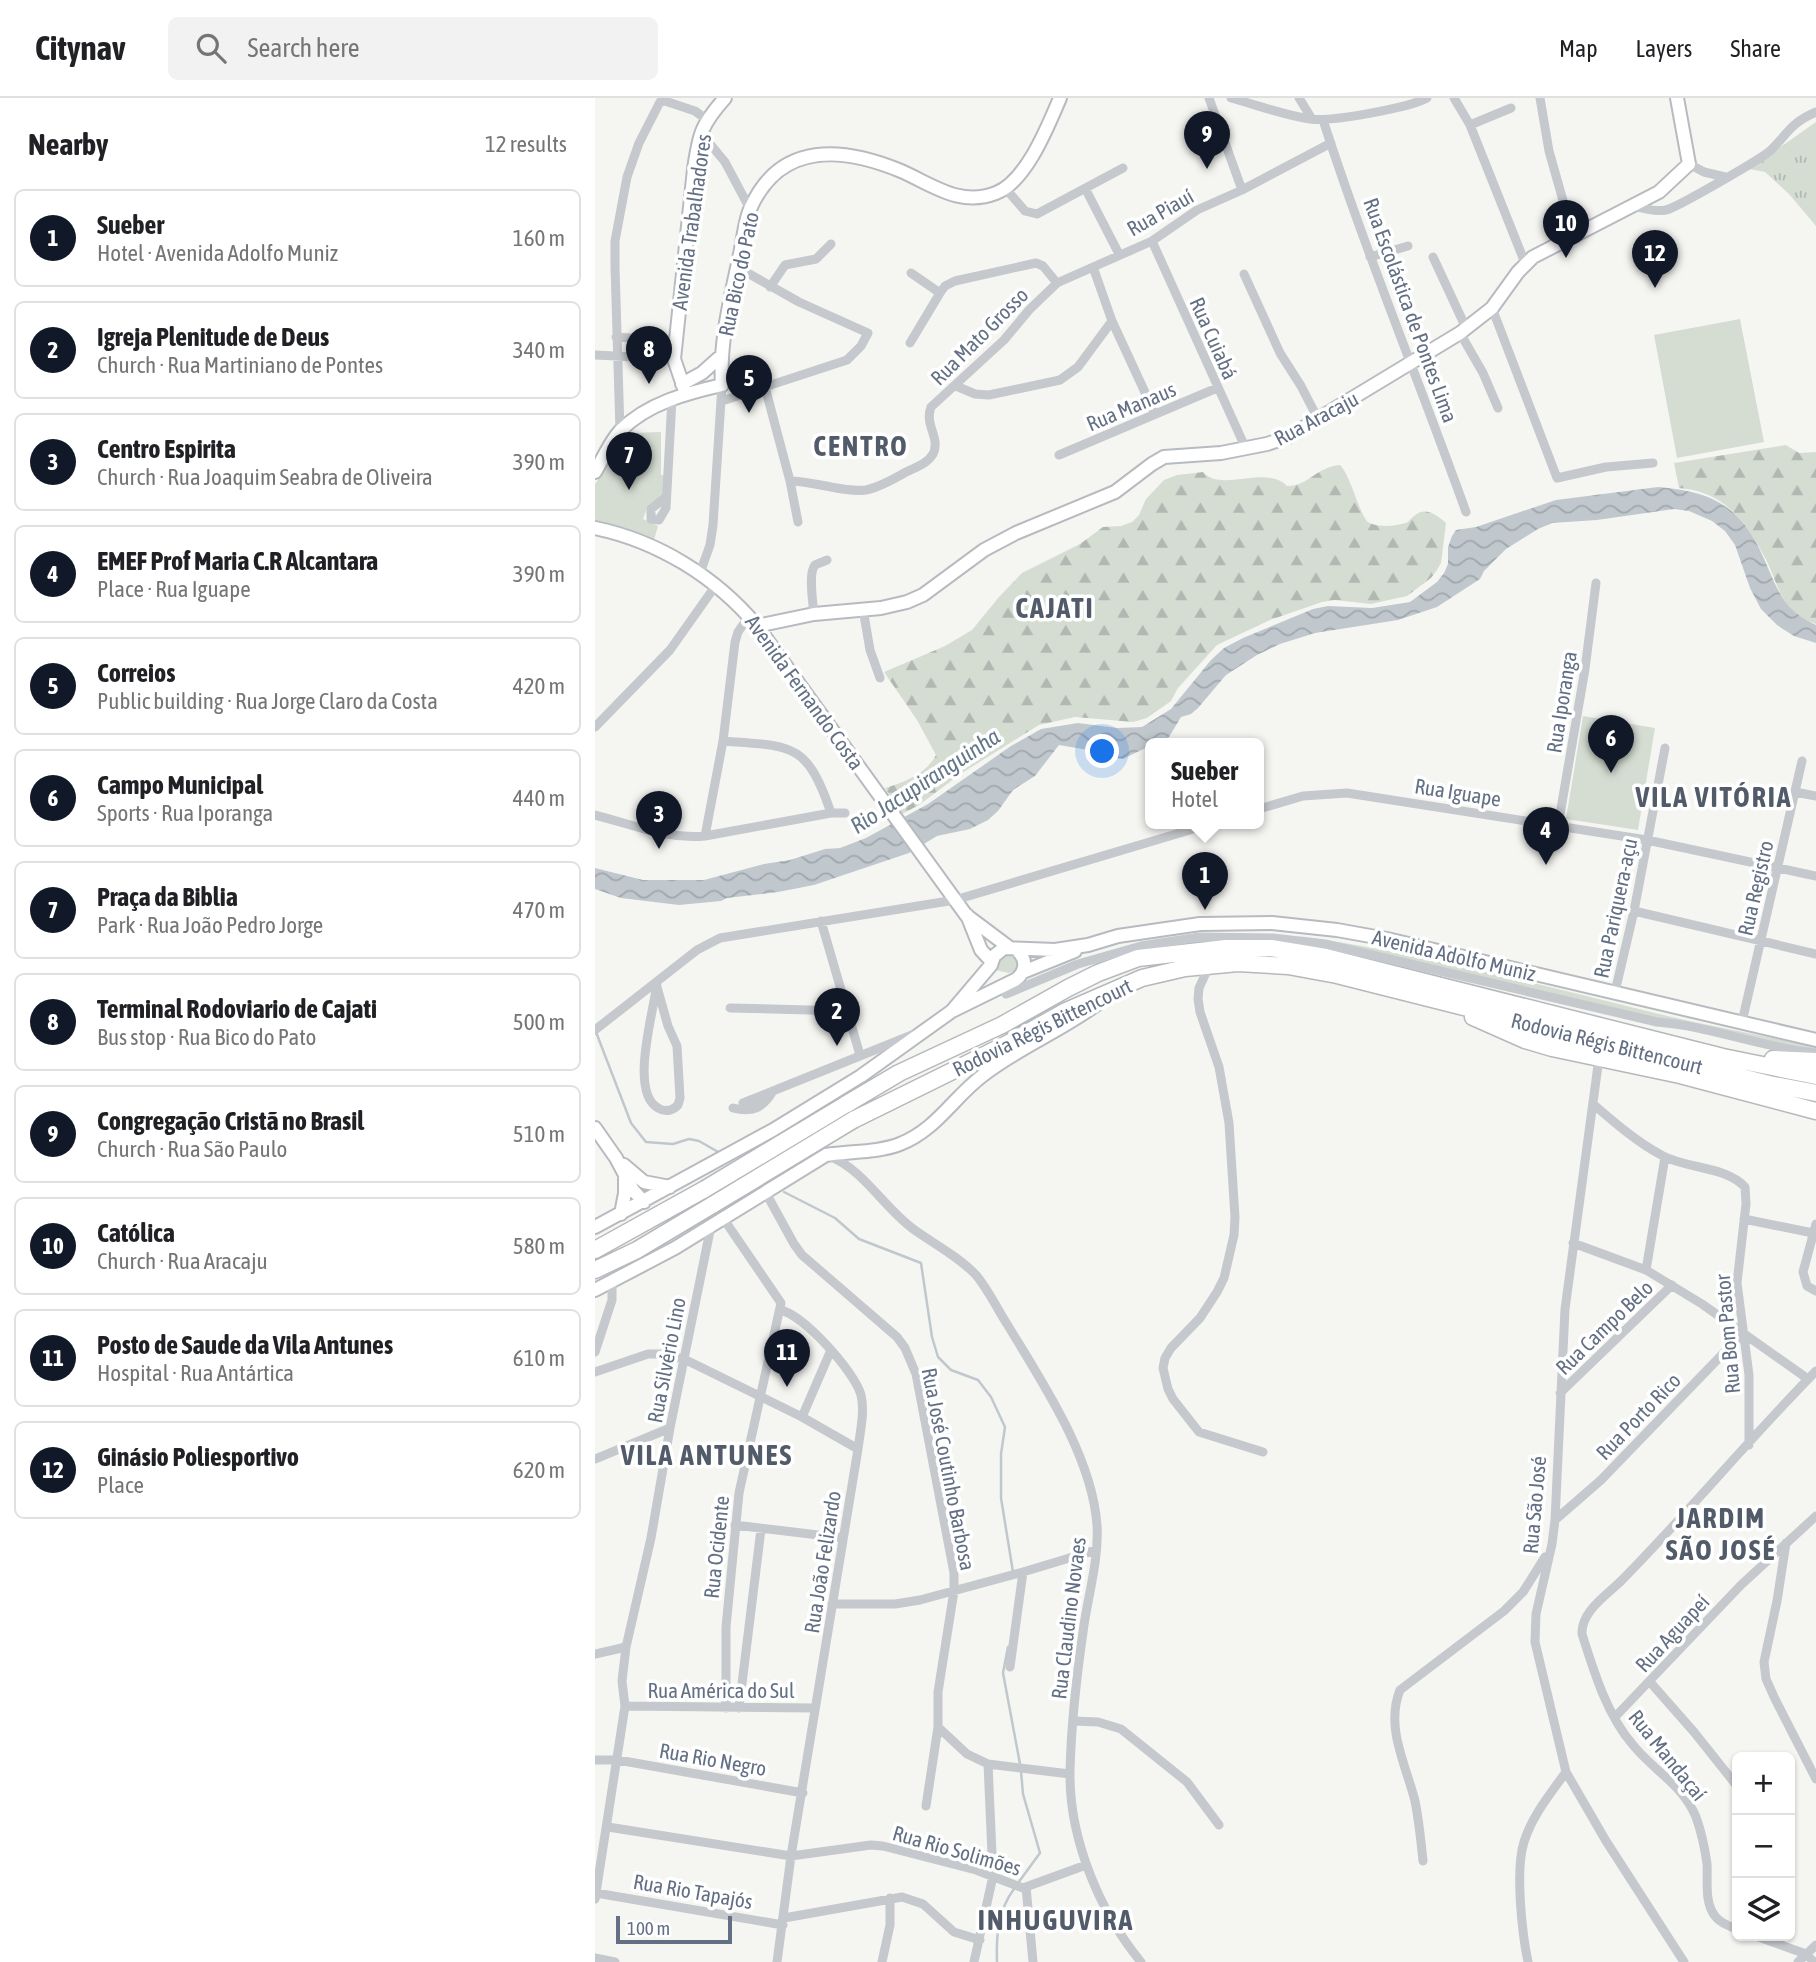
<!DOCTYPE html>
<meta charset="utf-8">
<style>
:root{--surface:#fff;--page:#f2f2f2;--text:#202124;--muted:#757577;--line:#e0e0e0;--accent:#111827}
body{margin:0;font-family:"Asap Condensed",sans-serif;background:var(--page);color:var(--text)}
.controls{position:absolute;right:21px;bottom:21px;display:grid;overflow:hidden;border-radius:10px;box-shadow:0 2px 5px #0004}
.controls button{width:63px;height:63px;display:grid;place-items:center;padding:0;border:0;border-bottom:2px solid var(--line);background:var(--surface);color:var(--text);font:35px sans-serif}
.scale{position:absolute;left:21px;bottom:18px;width:116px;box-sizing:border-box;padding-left:7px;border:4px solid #637084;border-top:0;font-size:19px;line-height:24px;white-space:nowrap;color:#637084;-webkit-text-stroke:5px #fff;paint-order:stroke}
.you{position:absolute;left:508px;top:654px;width:24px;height:24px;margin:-18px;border:5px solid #fff;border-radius:50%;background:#1a73e8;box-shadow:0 0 0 10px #1a73e833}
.badge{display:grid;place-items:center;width:46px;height:46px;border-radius:50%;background:var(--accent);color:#fff;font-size:23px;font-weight:700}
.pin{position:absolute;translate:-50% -58px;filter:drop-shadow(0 2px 4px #0008)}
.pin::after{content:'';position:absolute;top:37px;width:24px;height:21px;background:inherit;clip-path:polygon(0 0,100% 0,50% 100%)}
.popup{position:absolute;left:550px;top:640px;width:119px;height:91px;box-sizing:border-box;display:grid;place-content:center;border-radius:10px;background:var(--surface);filter:drop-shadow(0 2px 5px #0005);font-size:23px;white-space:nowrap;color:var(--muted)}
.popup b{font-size:26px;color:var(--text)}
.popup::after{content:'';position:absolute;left:50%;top:100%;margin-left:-14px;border:14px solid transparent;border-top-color:var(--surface)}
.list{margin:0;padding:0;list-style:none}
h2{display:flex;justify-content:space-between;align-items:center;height:91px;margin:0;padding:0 28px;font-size:30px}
h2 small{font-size:23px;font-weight:400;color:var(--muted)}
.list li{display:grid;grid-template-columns:46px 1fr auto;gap:21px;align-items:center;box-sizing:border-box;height:98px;margin:0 14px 14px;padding:0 14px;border:2px solid var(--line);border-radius:10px}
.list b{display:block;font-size:26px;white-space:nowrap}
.list p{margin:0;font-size:23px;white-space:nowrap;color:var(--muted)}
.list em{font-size:23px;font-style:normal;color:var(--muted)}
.icon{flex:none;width:38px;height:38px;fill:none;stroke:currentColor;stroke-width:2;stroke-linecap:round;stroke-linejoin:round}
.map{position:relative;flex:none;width:1221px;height:1864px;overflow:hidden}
header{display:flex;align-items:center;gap:42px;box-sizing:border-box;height:98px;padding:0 35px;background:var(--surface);border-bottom:2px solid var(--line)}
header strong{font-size:33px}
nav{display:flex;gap:38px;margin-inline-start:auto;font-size:24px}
.search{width:490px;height:63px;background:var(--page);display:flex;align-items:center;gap:18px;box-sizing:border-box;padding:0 24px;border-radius:10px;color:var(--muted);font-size:26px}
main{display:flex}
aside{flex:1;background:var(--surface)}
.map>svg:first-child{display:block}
.grass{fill:url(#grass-tufts)}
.forest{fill:url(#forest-firs)}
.park{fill:#d5ddd3}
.water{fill:url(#water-waves)}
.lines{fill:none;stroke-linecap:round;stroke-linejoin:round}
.stream{stroke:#c0c8ce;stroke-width:2.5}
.secondary-casing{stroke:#b7bbc0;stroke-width:16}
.highway-casing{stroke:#b5b8bc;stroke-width:19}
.street{stroke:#c5c8cc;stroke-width:9}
.secondary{stroke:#fff;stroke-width:12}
.highway{stroke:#fff;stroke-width:16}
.highway-bridge-casing{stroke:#b5b8bc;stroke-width:19;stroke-linecap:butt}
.highway-bridge{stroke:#fff;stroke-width:16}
.labels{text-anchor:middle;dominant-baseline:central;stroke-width:7;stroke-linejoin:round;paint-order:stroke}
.street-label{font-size:21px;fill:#637084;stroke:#fff}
.water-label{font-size:23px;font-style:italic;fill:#647888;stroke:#fff}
.district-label{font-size:28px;font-weight:bold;letter-spacing:2px;fill:#525b69;stroke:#fff}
</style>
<header>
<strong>Citynav</strong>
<div class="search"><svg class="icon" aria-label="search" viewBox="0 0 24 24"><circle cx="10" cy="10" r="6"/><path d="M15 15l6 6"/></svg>Search here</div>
<nav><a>Map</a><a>Layers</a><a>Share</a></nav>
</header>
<main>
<aside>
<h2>Nearby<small>12 results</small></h2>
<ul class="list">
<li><span class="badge">1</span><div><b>Sueber</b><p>Hotel · Avenida Adolfo Muniz</p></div><em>160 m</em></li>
<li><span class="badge">2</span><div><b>Igreja Plenitude de Deus</b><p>Church · Rua Martiniano de Pontes</p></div><em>340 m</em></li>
<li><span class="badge">3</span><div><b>Centro Espirita</b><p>Church · Rua Joaquim Seabra de Oliveira</p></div><em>390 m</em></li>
<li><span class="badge">4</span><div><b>EMEF Prof Maria C.R Alcantara</b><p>Place · Rua Iguape</p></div><em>390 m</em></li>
<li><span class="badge">5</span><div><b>Correios</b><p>Public building · Rua Jorge Claro da Costa</p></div><em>420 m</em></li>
<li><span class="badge">6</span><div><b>Campo Municipal</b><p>Sports · Rua Iporanga</p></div><em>440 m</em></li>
<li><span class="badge">7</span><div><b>Praça da Biblia</b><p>Park · Rua João Pedro Jorge</p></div><em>470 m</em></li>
<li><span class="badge">8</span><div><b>Terminal Rodoviario de Cajati</b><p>Bus stop · Rua Bico do Pato</p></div><em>500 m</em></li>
<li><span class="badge">9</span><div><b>Congregação Cristã no Brasil</b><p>Church · Rua São Paulo</p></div><em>510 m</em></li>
<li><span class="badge">10</span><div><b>Católica</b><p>Church · Rua Aracaju</p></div><em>580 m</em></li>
<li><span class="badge">11</span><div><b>Posto de Saude da Vila Antunes</b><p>Hospital · Rua Antártica</p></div><em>610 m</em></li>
<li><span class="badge">12</span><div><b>Ginásio Poliesportivo</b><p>Place</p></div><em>620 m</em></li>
</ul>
</aside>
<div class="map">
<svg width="1221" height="1864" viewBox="0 0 1221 1864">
<defs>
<pattern id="grass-tufts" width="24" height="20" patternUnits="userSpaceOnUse" patternTransform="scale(1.75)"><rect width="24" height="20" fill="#d5ddd3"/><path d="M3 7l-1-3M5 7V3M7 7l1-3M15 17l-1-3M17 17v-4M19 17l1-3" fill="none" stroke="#b0b8b1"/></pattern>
<pattern id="forest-firs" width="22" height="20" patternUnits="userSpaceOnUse" patternTransform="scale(1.75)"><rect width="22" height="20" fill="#d5ddd3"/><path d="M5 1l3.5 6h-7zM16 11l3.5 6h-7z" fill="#b0b8b1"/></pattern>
<pattern id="water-waves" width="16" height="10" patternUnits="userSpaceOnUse" patternTransform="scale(1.75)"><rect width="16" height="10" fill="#c0c8ce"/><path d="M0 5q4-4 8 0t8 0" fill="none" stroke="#a0a7ad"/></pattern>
</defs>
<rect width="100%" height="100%" fill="#f5f6f2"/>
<path class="grass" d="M1221,24V128L1194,96L1170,74L1154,71Z"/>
<path class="forest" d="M1191,347L1204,355L1221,354V526C1183,513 1185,486 1168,456C1149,421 1127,393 1084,390L1079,365Z
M745,367C756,378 765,418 773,424C782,430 801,428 811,425C815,423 815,421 819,418C830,408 842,417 851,425L846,465L842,472L836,480L812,498L776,506L740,502L727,504L675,522L622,547L583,590L576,603L552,620L538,624L480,619L444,627L367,675L324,707L307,716L290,690C310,684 331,676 341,657L322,622L289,574L350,548L377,532L404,499L427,475L485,446L508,429L526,428L537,424L544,417L551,401L569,382L582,377L608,374C626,395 671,366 692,388C714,388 721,369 745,367Z"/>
<path class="park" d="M1145,221L1169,344L1082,360L1059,237Z
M66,334V377H70L68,399L52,410L48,421L63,428L59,442L39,433L0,426V386L32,340L38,335Z
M988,618L1060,630L1043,732L971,721Z
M704,838C826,855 945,887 1064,916C1114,928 1165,937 1216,948L1221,950V953L1085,925Z
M409,856L424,860L425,870L414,875L400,872L398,867Z"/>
<path class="water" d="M1063,389C1125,394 1150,413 1173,470C1185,498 1192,514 1221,527V545L1199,538L1182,527L1166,511L1155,490L1140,447L1130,433L1117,423L1094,413L1079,411L1002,422L957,425L943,431L911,451L889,473L885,481L842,509L803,522L720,535L685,546L662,557L631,577L603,610L596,616L586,619L574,639L536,657L528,661L521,660L499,653L464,647L440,678L418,692L403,713L393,722L375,731L342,738L314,755L219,787L183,794L132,800L126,803L84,807L26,800L0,791V770L48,782H109L169,766L195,762L230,751L245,750L271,740L333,706L416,648L446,631L483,625L522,630L547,629L576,611L616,562L629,550L648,540L718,511L733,508L777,510L815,504L842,484L849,475L853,466V449L857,438L861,432L881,429L961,402Z"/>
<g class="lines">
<path class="stream" d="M1,934L36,1025L51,1044L78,1046L94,1041L104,1043L125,1055
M189,1094L240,1120L264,1141L326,1165L337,1239L343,1259L356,1272L383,1282L396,1299L410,1329L406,1356V1400L418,1474
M413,1549L408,1575L425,1666
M423,1785L445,1755L428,1696L426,1673
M402,1864C401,1838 403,1812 419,1791"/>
<g class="secondary-casing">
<path id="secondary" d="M87,286L107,275L126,258
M91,296L79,261L99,71C104,36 106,27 130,0
M0,374C8,361 16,342 26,332C53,305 92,295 127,287C124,242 137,195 146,151C149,137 150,121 156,109C186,43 248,49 306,73C338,87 365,109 401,95C431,84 453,28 465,0
M0,430C63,443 121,479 162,528L371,817L415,850
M162,528L219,516L286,510L312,504L328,497L389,452L421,435L520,394L557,366L569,359L626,355L672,346L693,339L865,235L897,210L923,174L938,159L1064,94L1094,66L1082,0
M372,817L386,852L397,864
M428,874L480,853
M357,913L396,867L399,858L409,850L460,852L493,847L523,838L605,826L677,825L742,832L792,841L1221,942
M0,1030L21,1060L38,1092L49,1104
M29,1067L49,1084L75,1089
M26,1116L30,1095V1080
M0,1129L178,1032L266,978L357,913L420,882C432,874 432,861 422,852
M0,1192L80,1150L231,1057C255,1053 282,1055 305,1046C341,1032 358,1000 387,978C425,948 471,931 509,901"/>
</g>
<g class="highway-casing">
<path id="highway" d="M878,919L930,942L957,950L1085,977L1221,1013
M1178,961L1221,963
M250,1007L304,975L407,927L473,890L503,875L543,860L631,850H676L731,859L1128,959L1221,978
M258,1022L412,946L471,913L547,880L590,870L643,865L693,868L742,877L1174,986L1221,995
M0,1152L110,1091
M0,1172L42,1152L119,1106"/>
</g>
<path class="street" d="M614,0L647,92
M636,0C662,7 688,17 715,21C736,24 813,10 832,0
M704,0L717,21
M859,0L875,27L930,165
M945,0L954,53L978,138
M728,22C771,155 824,283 871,414
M875,27L916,10
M106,35L130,64L155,111
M1094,66L1109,74L1130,79
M411,91L430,113L442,116L528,70
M491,92L524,156
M1039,108C1049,111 1061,114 1071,112C1081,110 1168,60 1176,52C1193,35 1197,24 1221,14
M557,143L651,351
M775,159L813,148
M838,159L871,230
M498,169L517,223L560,316
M316,175L345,195
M649,176L685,255L706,288L723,321
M175,189L190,167L221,161L236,146
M897,210L962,380L1011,369L1058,365
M865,235L888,275L903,310
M21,239L81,243
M315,245L345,195L350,188L360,183L441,165L448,168L462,185
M0,257L79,261
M361,288L380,296L394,297L465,282L483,269L517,223
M170,289L195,383L203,424
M127,303L252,262L266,248L273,235L204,204L142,169
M25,333L20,169V143L32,79L44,45L65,4L70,3L100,13L111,21
M464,357L622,290
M195,383C219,383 249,395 271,392C285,389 299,381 311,374C321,369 332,366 338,356C346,340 329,327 336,309L409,242L434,212L462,185L557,143L602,112L647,92L736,45
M71,399L56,411V421L64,422L71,410L77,301
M105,475L115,447L118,427L127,287
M268,511L275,552L285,580
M219,516C218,505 213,475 220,467C222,466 230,463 232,462
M0,629L75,552L121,487
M128,643C197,648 212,644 236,715
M1200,694L1221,698
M664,711L708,698L752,695L1052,742L1221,778
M0,717C37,726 71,742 110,738L128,643L140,544L143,534L154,518
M963,728L990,571L1001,485
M110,738L236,715H250
M1039,813L1221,856
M226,823L265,957
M615,866L604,890L603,901L605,914L624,969L634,1025L640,1119L639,1137L629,1180L622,1194L605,1220L576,1250L570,1260L568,1270L573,1291L578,1301L604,1334L668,1354
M62,889L73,928L82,948L85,1000L83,1007C78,1012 71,1015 63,1010C34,994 59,913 62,885
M1020,894L1039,813L1070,650
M411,896L483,866L546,848L605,839L678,840L730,846L1062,924C1116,928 1167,950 1221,955
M135,910L252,913
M1147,924L1207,663
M0,932L102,852L125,840L360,802L615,726
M1004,960L970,1211L960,1422L957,1446L941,1516L940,1544L971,1674L1011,1743L1089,1864
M148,1005L317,937
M998,1006C1020,1025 1043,1045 1068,1058C1093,1071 1130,1068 1150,1089L1151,1106L1142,1185L1154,1277V1347
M138,1010C157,1015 168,1010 178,993
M234,1058C270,1072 289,1111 321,1133C341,1147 364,1159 381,1177C393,1191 402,1211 412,1226C447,1284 497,1358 502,1427C504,1460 494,1494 489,1527C482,1575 476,1625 475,1674C474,1740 504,1813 546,1864
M171,1095L199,1146L207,1157L302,1239L310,1250L321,1276L359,1475V1493L343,1594V1629L331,1708
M128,1120L186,1205L144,1395L131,1529V1610
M1149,1121L1218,1135
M1221,1126L1208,1174L1212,1188L1221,1193
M978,1145L1051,1172L1107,1206L1213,1281
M1051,1172L1070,1059
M0,1254L17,1202V1184
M0,1274L53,1256H67L89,1261L207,1319L263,1351
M965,1295L1077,1187
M207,1319L236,1252
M0,1361L75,1330
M960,1422L1006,1382L1148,1235
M140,1427L248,1440
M1191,1445L1182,1503L1169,1564L1171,1581L1180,1601L1221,1681
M237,1506H300L325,1502L428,1474L501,1452
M0,1556L31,1549
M415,1569L428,1474
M1055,1584L1099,1634L1142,1688
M30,1608L220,1610
M144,1610L166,1431
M1020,1619L1146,1487L1221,1418
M479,1623L503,1624L526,1631L592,1684L624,1727
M343,1629L372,1656L393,1666L475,1676
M0,1662H23L208,1695
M13,1729L196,1758L276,1747L288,1748L381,1772L428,1790L491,1767
M828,1763C826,1743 824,1723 820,1703C811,1667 790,1629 805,1592L909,1513L928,1494L950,1459
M431,1789L438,1864
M1,1795L188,1827
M0,1801L30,1608L27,1583L31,1549L56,1440L75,1330L116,1128
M189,1820L307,1799L328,1806L359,1834L385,1842
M1142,1831C1134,1828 1125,1825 1120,1818C1109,1804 1113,1782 1112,1766C1110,1751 1106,1733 1101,1719C1088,1687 1058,1672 1038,1647C1012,1617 999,1574 987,1536C986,1513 1012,1497 1027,1482C1094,1414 1154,1341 1221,1273
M1161,1838L1211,1856L1219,1864
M0,1860L20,1864
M182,1864L196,1758L263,1351C265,1334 270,1314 266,1297C260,1274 208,1216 185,1212
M287,1864L295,1827V1800
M379,1864L398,1778L393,1666
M933,1864C927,1835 920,1772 929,1744C937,1718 955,1696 971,1674
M1203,1864L1221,1847"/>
<use href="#secondary" class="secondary"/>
<use href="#highway" class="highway"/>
<g class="highway-bridge-casing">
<path id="highway-bridge" d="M110,1091L250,1007
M119,1106L258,1022"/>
</g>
<use href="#highway-bridge" class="highway-bridge"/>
</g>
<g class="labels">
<g class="street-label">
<text transform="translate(565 114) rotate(-30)">Rua Piauí</text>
<text transform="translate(96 124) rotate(-82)">Avenida Trabalhadores</text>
<text transform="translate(143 176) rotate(-78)">Rua Bico do Pato</text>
<text transform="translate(816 212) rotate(70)">Rua Escolástica de Pontes Lima</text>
<text transform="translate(384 238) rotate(-45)">Rua Mato Grosso</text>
<text transform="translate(619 240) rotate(66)">Rua Cuiabá</text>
<text transform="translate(536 308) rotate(-23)">Rua Manaus</text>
<text transform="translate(721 320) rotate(-28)">Rua Aracaju</text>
<text transform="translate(210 594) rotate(54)">Avenida Fernando Costa</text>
<text transform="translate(966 604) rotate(-81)">Rua Iporanga</text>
<text transform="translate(863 694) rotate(9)">Rua Iguape</text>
<text transform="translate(1160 790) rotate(-77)">Rua Registro</text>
<text transform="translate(1020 810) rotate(-78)">Rua Pariquera-açu</text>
<text transform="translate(859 857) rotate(13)">Avenida Adolfo Muniz</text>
<text transform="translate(447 929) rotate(-26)">Rodovia Régis Bittencourt</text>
<text transform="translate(1012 945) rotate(14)">Rodovia Régis Bittencourt</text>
<text transform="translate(1009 1229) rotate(-44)">Rua Campo Belo</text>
<text transform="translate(1132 1236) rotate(-95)">Rua Bom Pastor</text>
<text transform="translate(71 1262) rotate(-79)">Rua Silvério Lino</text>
<text transform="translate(1043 1318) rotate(-46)">Rua Porto Rico</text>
<text transform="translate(354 1371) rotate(79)">Rua José Coutinho Barbosa</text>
<text transform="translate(939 1407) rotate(-85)">Rua São José</text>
<text transform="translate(121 1449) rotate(-84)">Rua Ocidente</text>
<text transform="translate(227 1464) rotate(-81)">Rua João Felizardo</text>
<text transform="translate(473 1520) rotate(-83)">Rua Claudino Novaes</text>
<text transform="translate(1077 1535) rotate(-47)">Rua Aguapeí</text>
<text x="126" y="1592">Rua América do Sul</text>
<text transform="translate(1073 1657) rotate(51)">Rua Mandaçaí</text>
<text transform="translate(118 1661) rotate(10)">Rua Rio Negro</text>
<text transform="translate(362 1752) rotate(16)">Rua Rio Solimões</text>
<text transform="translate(98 1793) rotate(10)">Rua Rio Tapajós</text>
</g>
<g class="water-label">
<text transform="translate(330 683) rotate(-33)">Rio Jacupiranguinha</text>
</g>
<g class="district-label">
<text x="266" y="348">CENTRO</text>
<text x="460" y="510">CAJATI</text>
<text x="1119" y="699">VILA VITÓRIA</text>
<text x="112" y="1357">VILA ANTUNES</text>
<text x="1126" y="1420">JARDIM<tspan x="1126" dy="32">SÃO JOSÉ</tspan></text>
<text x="461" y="1822">INHUGUVIRA</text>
</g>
</g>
</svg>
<div class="controls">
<button>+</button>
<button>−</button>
<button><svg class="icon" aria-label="layers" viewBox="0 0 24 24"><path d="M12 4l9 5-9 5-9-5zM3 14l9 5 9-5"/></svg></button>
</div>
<div class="scale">100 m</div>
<div class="you"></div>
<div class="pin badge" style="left:610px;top:812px">1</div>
<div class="popup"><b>Sueber</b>Hotel</div>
<div class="pin badge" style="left:242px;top:948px">2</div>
<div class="pin badge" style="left:64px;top:751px">3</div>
<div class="pin badge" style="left:951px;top:767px">4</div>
<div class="pin badge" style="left:154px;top:315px">5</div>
<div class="pin badge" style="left:1016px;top:675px">6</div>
<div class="pin badge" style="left:34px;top:392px">7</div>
<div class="pin badge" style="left:54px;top:286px">8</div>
<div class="pin badge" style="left:612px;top:71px">9</div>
<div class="pin badge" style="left:971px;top:160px">10</div>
<div class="pin badge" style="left:192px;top:1289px">11</div>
<div class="pin badge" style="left:1060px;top:190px">12</div>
</div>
</main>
